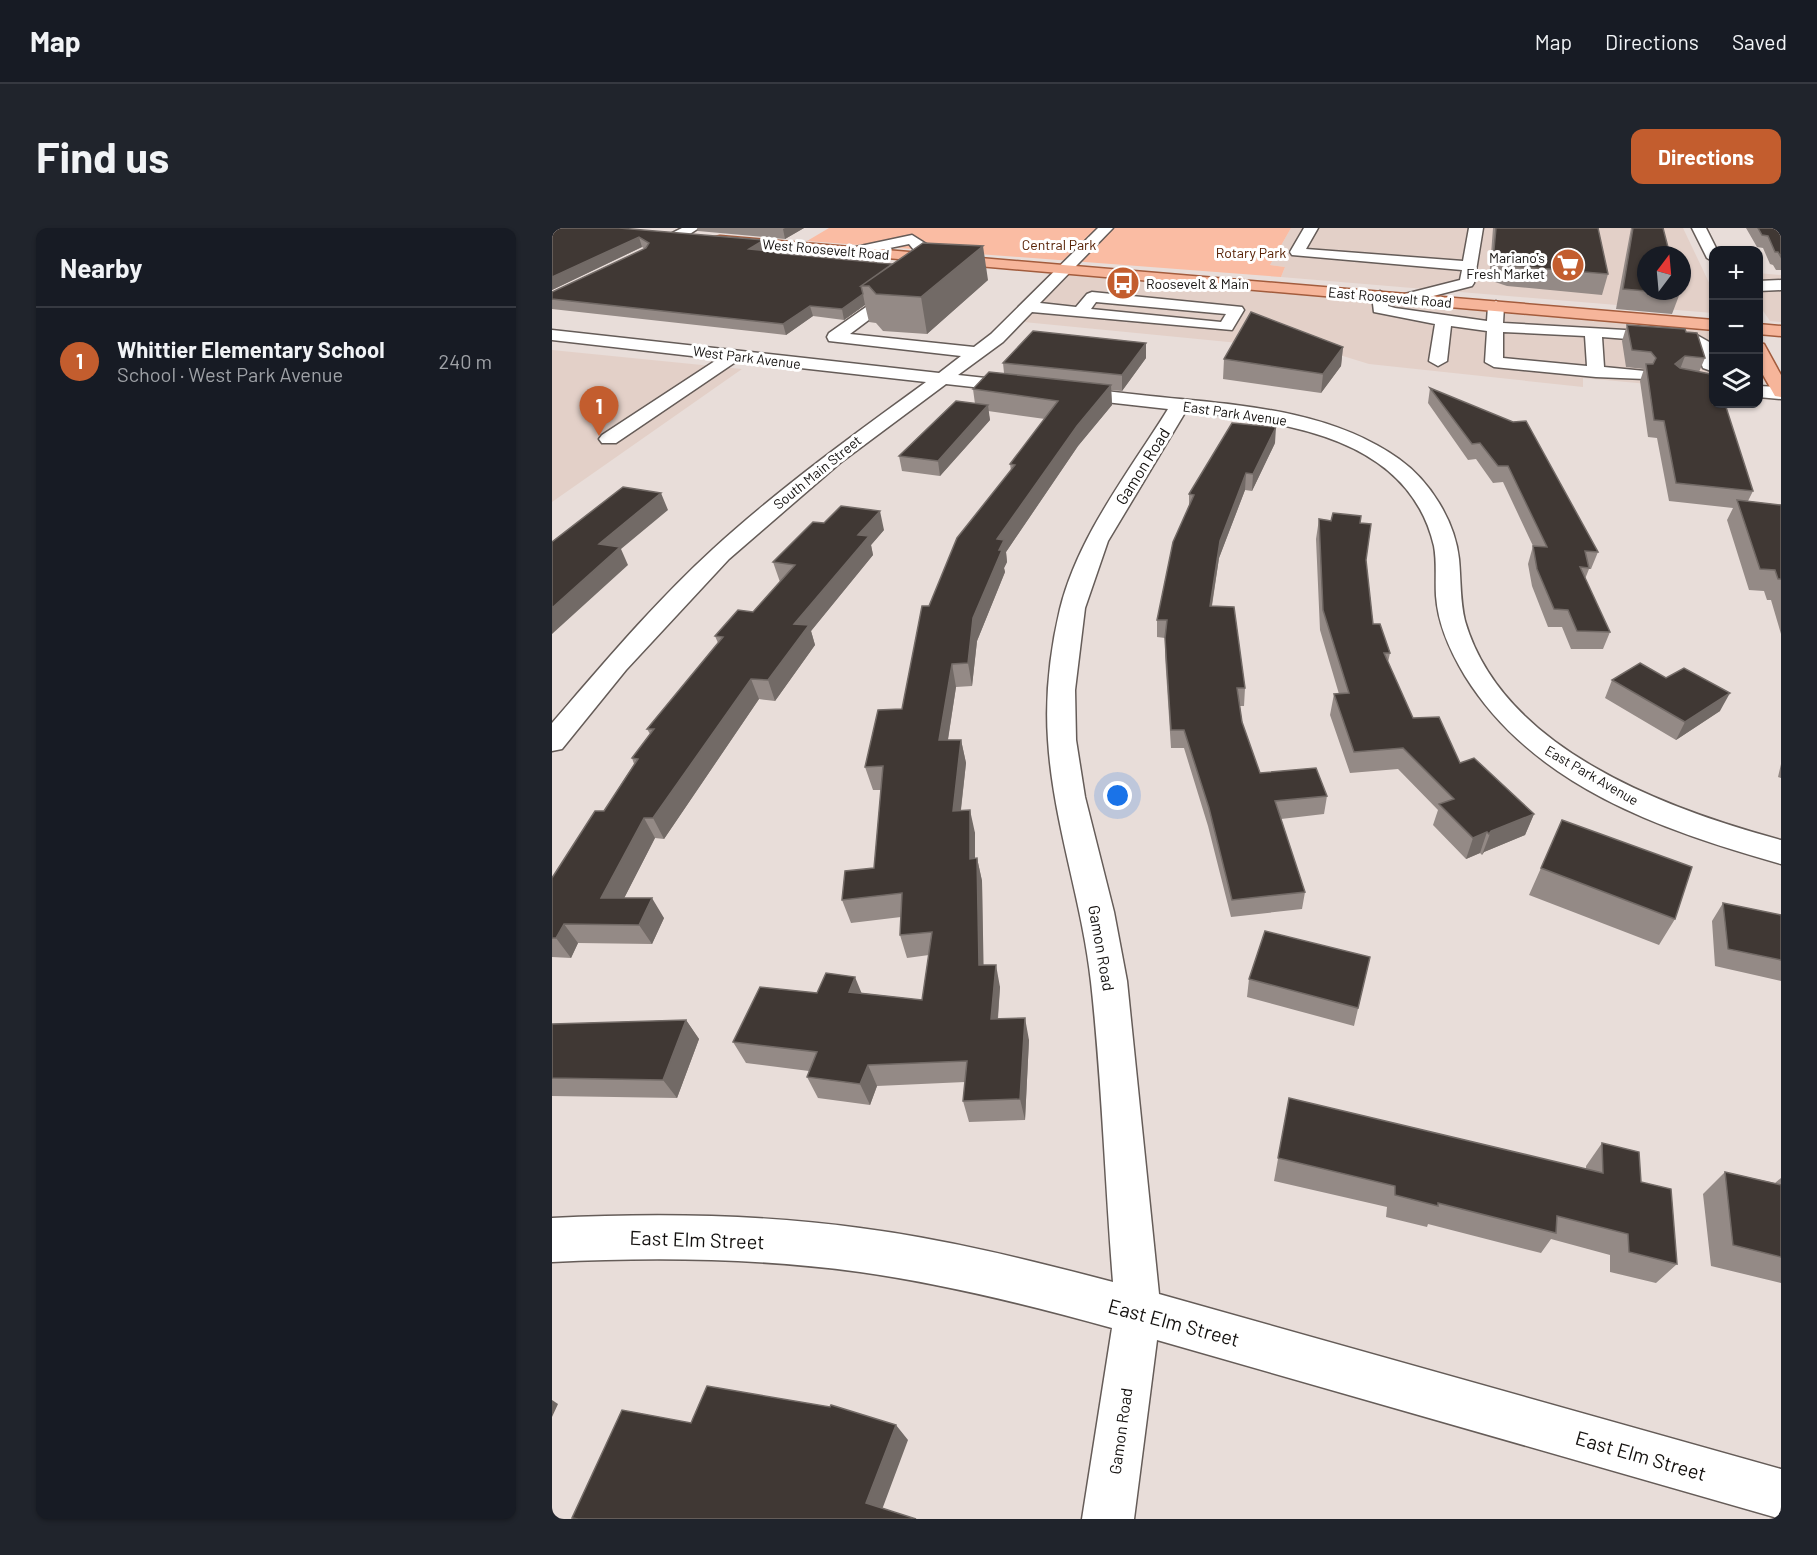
<!DOCTYPE html>
<meta charset="utf-8">
<style>
:root{--surface:#171b24;--page:#20242c;--text:#f1f3f6;--muted:#9ea1a6;--line:#363941;--accent:#c35d2e}
body{margin:0;font-family:Barlow,sans-serif;background:var(--page);color:var(--text)}
.controls{position:absolute;right:18px;top:18px;display:grid;overflow:hidden;border-radius:12px;box-shadow:0 2px 4px #0004}
.controls button{width:54px;height:54px;display:grid;place-items:center;padding:0;border:0;border-bottom:2px solid var(--line);background:var(--surface);color:var(--text);font:30px sans-serif}
.compass{position:absolute;left:1085px;top:18px;width:54px;height:54px;border-radius:50%;background:var(--surface);box-shadow:0 2px 4px #0004;rotate:16deg}
.you{position:absolute;left:566px;top:568px;width:21px;height:21px;margin:-15px;border:4px solid #fff;border-radius:50%;background:#1a73e8;box-shadow:0 0 0 9px #1a73e833}
.badge{display:grid;place-items:center;width:39px;height:39px;border-radius:50%;background:var(--accent);color:#fff;font-size:20px;font-weight:700}
.pin{position:absolute;translate:-50% -50px;filter:drop-shadow(0 2px 3px #0008)}
.pin::after{content:'';position:absolute;top:32px;width:21px;height:18px;background:inherit;clip-path:polygon(0 0,100% 0,50% 100%)}
.list{margin:0;padding:0;list-style:none}
h2{display:flex;justify-content:space-between;align-items:center;height:78px;margin:0;padding:0 24px;font-size:26px}
h2 small{font-size:20px;font-weight:400;color:var(--muted)}
.list li{display:grid;grid-template-columns:39px 1fr auto;gap:18px;align-items:center;box-sizing:border-box;height:108px;padding:0 24px;border-top:2px solid var(--line)}
.list b{display:block;font-size:22px;white-space:nowrap}
.list p{margin:0;font-size:20px;white-space:nowrap;color:var(--muted)}
.list em{font-size:20px;font-style:normal;color:var(--muted)}
.icon{flex:none;width:33px;height:33px;fill:none;stroke:currentColor;stroke-width:2;stroke-linecap:round;stroke-linejoin:round}
.map{position:relative;flex:none;width:1229px;height:1291px;overflow:hidden;border-radius:12px}
header{display:flex;align-items:center;gap:36px;box-sizing:border-box;height:84px;padding:0 30px;background:var(--surface);border-bottom:2px solid var(--line)}
header strong{font-size:28px}
nav{display:flex;gap:33px;margin-inline-start:auto;font-size:21px}
.intro{display:flex;align-items:center;justify-content:space-between;box-sizing:border-box;height:144px;padding:0 36px}
h1{margin:0;font-size:42px}
.button{padding:15px 27px;border-radius:12px;background:var(--accent);color:#fff;font-size:21px;font-weight:700}
main{display:flex;gap:36px;padding:0 36px}
aside{flex:1;background:var(--surface);border-radius:12px;box-shadow:0 2px 4px #0004}
.map>svg:first-child{display:block}
.built{fill:#e3d0c8;fill-rule:evenodd}
.green{fill:#fabca3}
.lines{fill:none;stroke-linecap:round;stroke-linejoin:round}
.minor-casing{stroke:#655c58;stroke-width:3}
.major-casing{stroke:#a35c3d;stroke-width:3}
.minor{fill:#fff;fill-rule:evenodd}
.major{fill:#f6b59a;fill-rule:evenodd}
.wall{fill:#948a86}
.shaded-wall{fill:#726a66}
.building{fill:#403834;stroke:#726a66;stroke-width:1.5}
.labels{text-anchor:middle;dominant-baseline:central;stroke-width:6;stroke-linejoin:round;paint-order:stroke}
.far-park-label{font-size:14px;fill:#572003;stroke:#fff}
.far-street-label{font-size:14px;fill:#14110f;stroke:#fff}
.far-poi-label{font-size:14px;fill:#14110f;stroke:#fff;text-anchor:end}
.street-label{font-size:16px;fill:#14110f;stroke:#fff}
.near-street-label{font-size:20px;fill:#14110f;stroke:#fff}
</style>
<header>
<strong>Map</strong>
<nav><a>Map</a><a>Directions</a><a>Saved</a></nav>
</header>
<div class="intro"><h1>Find us</h1><a class="button">Directions</a></div>
<main>
<aside>
<h2>Nearby<small></small></h2>
<ul class="list">
<li><span class="badge">1</span><div><b>Whittier Elementary School</b><p>School · West Park Avenue</p></div><em>240 m</em></li>
</ul>
</aside>
<div class="map">
<svg width="1229" height="1291" viewBox="0 0 1229 1291">
<rect width="100%" height="100%" fill="#e8ddd9"/>
<path class="built" d="M739,0H1131L1161,63V85L729,49L733,39L718,37ZM1094,27H1130V63H1094Z
M501,44L1161,103V162L1031,150V159L817,136L778,124L452,92Z
M1206,45L1229,47V94L1218,93L1207,77Z
M0,122L190,141L0,274Z"/>
<path class="green" d="M277,0H739L718,37L733,39L729,49L255,13Z"/>
<g class="lines">
<g class="minor-casing">
<path id="minor" d="M130,0H147L130,11H120V5Z
M546,0H561L488,75L524,79L535,66L540,64L690,79L692,82L680,102L480,84L451,114L406,147C470,154 534,161 598,168C682,177 775,180 847,231C878,253 903,293 907,331C909,352 908,373 913,393C950,521 1114,581 1229,612V636C1110,602 982,559 913,448C898,423 886,397 884,368C883,351 885,334 882,318C856,206 728,194 634,183L556,313L533,380L523,462L524,512L533,569L562,684L575,753L607,1066L1229,1241V1291L605,1112L582,1291H530L560,1100C477,1077 393,1056 308,1044C206,1030 103,1029 0,1034V990C103,985 206,986 308,1000C393,1011 478,1032 561,1054C553,954 550,853 539,754C530,672 501,594 496,512C493,469 498,423 508,381C526,308 577,244 616,181L394,156L288,235L177,331L74,442L10,521L0,523V495C51,436 103,374 161,321C228,260 301,207 374,154L185,133L64,215H50L47,211L50,207L166,131L0,112V102L387,145L409,128L277,113L275,109L277,105L381,32L362,22L357,16L304,27L297,23L299,20L360,7L398,31L298,106L422,119L439,106ZM544,74L674,86L669,94L539,81Z
M752,0H766L754,21L911,33L917,0H931L922,55L920,58L854,75L849,73L846,70L849,67L908,52L910,42L740,27L738,24Z
M1140,0H1154L1165,22H1162V34L1155,30Z
M1229,52V62L1206,63V53Z
M828,63L836,68V78L843,80L935,93L936,78L944,73L952,78L951,95L1143,106L1159,115L1162,144L1151,140L1143,118L1139,116L1050,109L1052,139L1093,143L1096,147L1093,151L1044,149L942,139L933,134L935,103L899,98L895,133L886,138L877,133L883,96L822,84L820,68ZM951,104L1033,108L1035,138L951,130Z
M1206,158L1229,159V171L1206,169Z"/>
</g>
<g class="major-casing">
<path id="major" d="M168,8L1162,92V102L163,15V9Z
M1206,96L1229,98V108L1206,106Z
M1206,115L1212,116L1229,147V169L1223,168L1206,138Z"/>
</g>
<use href="#minor" class="minor"/>
<use href="#major" class="major"/>
</g>
<path class="wall" d="M0,0L214,22H213L226,24V25L436,52L375,106L331,103L324,95L317,94L313,77L292,92L261,88L234,107L0,81V64L93,21L90,19L0,62Z
M145,0H252L233,11L146,3Z
M941,0H1046L1056,46L1050,67L955,58L937,52Z
M1079,0H1111L1128,65L1120,86L1064,81Z
M1194,0H1229V42H1224L1221,37L1218,36L1211,20L1205,19Z
M1075,97L1134,104L1153,130L1147,144L1201,263L1196,273L1229,277V406L1219,372H1215L1212,363L1197,362L1175,292L1181,280L1117,273L1105,210L1096,209L1088,153L1092,141L1074,139L1070,113Z
M594,115V130L570,163L559,162L560,177L526,218L454,324L455,334L452,340L453,344L425,413L420,458L404,459L396,512H409L414,535L409,582L423,605V630H425L430,653L431,737L448,759L446,791L477,812L473,892L417,894L411,873L413,854L325,858L318,877L266,870L255,849L257,843L194,835L181,814L265,765H310L370,772L377,727L355,730L348,707L349,689L299,695L290,672L322,640L329,562H321L313,539L350,481L377,378L459,243L458,236L493,191L436,183L438,192L388,248L350,243L347,228L423,176L421,161L452,145L451,135Z
M791,119L789,138L769,165L671,151L672,131Z
M878,160L1046,324L1039,341H1037L1033,351L1058,404L1051,421H1019L1010,399H996L980,358L976,336L981,318L951,254L941,255L924,231L916,232L876,175Z
M723,215L700,263L693,262L667,330L660,378L693,460L692,478H688L690,494L708,545L775,568L772,586L729,591L753,664L750,681L679,689L656,598L632,520H619L613,428V410L605,409V392L637,278V266Z
M767,291L808,295L814,332L821,396L838,425L836,434L861,490L908,535L982,586L973,607L932,624L930,627L928,625L914,631L881,597L886,582L846,541L798,545L778,487L782,466H787L768,402L764,311Z
M332,302L319,317L321,327L259,403L263,417L223,473L207,471L112,611L103,610L72,670L112,690L100,716L26,715L19,730L0,729V650L52,583L82,536L80,530L98,506L95,501L166,415L163,408L201,384L228,354L221,334Z
M1060,452L1168,483L1124,512L1053,470Z
M1229,536V550L1226,549Z
M989,640L1123,691L1107,717L977,667Z
M1171,675L1229,687V753L1163,738L1160,693Z
M818,729L802,798L695,769L697,751Z
M134,792L147,811L125,870L0,868V796Z
M737,870L1034,941V938L1050,915L1089,954L1125,1036L1104,1055L1058,1044V1027L999,1011L989,1025L876,996L875,999L834,989L835,979L722,953Z
M1173,944L1223,955L1229,950V1055L1159,1038L1151,966Z"/>
<path class="shaded-wall" d="M233,0H252L233,11L231,1Z
M87,9L90,19L0,62V49Z
M212,12L214,22L199,31L197,21Z
M431,18L436,52L375,106L369,69Z
M311,66L313,77L292,92L290,81Z
M258,78L261,88L234,107L231,96Z
M594,115V130L570,163V147Z
M791,119L789,138L769,165L771,146Z
M1133,128L1127,144L1123,136Z
M559,157L560,177L526,218L454,324L455,334L452,340L453,344L425,413L420,458L416,435L421,390L445,311L525,198Z
M436,177L438,192L388,248L386,233Z
M724,199L723,215L700,263L701,246Z
M694,245L693,262L667,330L657,395L658,378L668,313Z
M109,265L116,282L69,321L76,337L0,406V380L47,316Z
M328,283L332,302L319,317L321,327L259,403L263,417L223,473L216,452L242,396L306,307Z
M400,436L404,459L392,536L387,512Z
M199,451L207,471L112,611L101,590Z
M1178,465L1168,483L1124,512L1133,494Z
M409,512L414,535L406,606L401,583Z
M418,582L423,605V654L418,631Z
M982,586L973,607L932,624L930,627L939,603Z
M92,590L103,610L62,690L49,670Z
M935,604L928,625L914,631L921,610Z
M425,630L430,653L432,760L427,737Z
M100,670L112,690L100,716L87,697Z
M12,696L26,715L19,730L4,710Z
M444,737L448,759L444,812L439,791Z
M303,749L312,771L297,764Z
M473,790L477,812L473,892L468,871Z
M134,792L147,811L125,870L111,852Z
M316,837L325,858L318,877L308,856Z
M0,1172L6,1176L0,1189Z
M344,1197L356,1212L328,1287L314,1275Z"/>
<path class="building" d="M0,0H67L212,12L197,21L226,24L223,25L340,36L309,58L311,66L290,81L258,78L231,96L0,71V64L94,20L97,15L87,9L0,49Z
M944,0H1046L1056,46L959,38L941,32Z
M1081,0H1111L1118,27H1094V63L1071,61Z
M1206,0H1229V29L1226,24H1223L1216,8L1210,7Z
M371,15L431,18L369,69L324,66L317,58H309Z
M1098,63H1127L1128,65Z
M699,84L791,119L771,146L672,131Z
M1075,97L1133,101L1134,104L1145,105L1153,130L1133,128L1123,136L1128,140L1158,146L1161,158V176H1173L1201,263L1124,255L1112,193L1102,192L1094,136H1101L1104,130L1099,124L1080,122Z
M481,103L594,115L570,147L451,135Z
M437,144L559,157L525,198L445,311L452,312L447,322H450L421,390L416,435L400,436L387,512H409L401,583L418,582V631L425,630L427,737H444L439,791L473,790L468,871L411,873L415,833L316,837L308,856L255,849L265,824L181,814L208,759L265,765L274,745L303,749L297,764L370,772L380,704L348,707L350,665L290,672L293,643L322,640L331,538L313,539L326,482L350,481L370,378H377L405,310L463,237L458,236L506,173L421,161Z
M878,160L961,194L974,193L1046,324L1033,323L1037,340L1028,339L1058,404L1025,403L1016,382L1002,381L985,341L981,318L995,319L956,238H946L928,215L920,216Z
M404,173L436,177L386,233L347,228Z
M680,195L724,199L701,246L694,245L668,313L658,378L682,379L693,460H685L690,494L708,545L764,540L775,568L723,573L753,664L680,672L657,580L632,502H619L613,410L615,392H605L621,314L642,267L637,266Z
M71,259L109,265L47,316L68,319L0,380V314Z
M1185,272L1229,277V351H1226L1223,342L1208,341Z
M289,278L328,283L306,307L317,308L242,396L257,397L216,452L199,451L101,590H92L49,670H100L87,697L12,696L4,710H0V650L43,583H52L86,531L80,530L102,501H95L171,409L163,408L186,382L201,384L243,337L221,334L261,294L272,295Z
M781,285L809,288L808,295L819,296L814,332L821,396H828L838,425H832L861,490L887,489L908,535L922,530L982,586L939,603L937,606L935,604L921,610L887,576L902,571L851,520L802,524L782,466L797,465L771,382L767,291L779,293Z
M1088,435L1114,450L1132,440L1178,465L1133,494L1060,452Z
M1010,592L1140,639L1123,691L989,640Z
M1171,675L1229,687V732L1176,721Z
M713,703L818,729L806,780L697,751Z
M134,792L111,852L0,850V796Z
M737,870L1051,945L1050,915L1087,924L1089,954L1119,961L1125,1036L1077,1024L1076,1006L1005,988L1004,1005L886,975V978L843,967V958L726,930Z
M1173,944L1229,957V1029L1181,1017Z
M155,1158L278,1179L279,1177L344,1197L314,1275L364,1291H26L20,1290L70,1182L139,1195Z"/>
<defs>
<g id="supermarket-disc" transform="scale(1.725)"><circle r="9.5" fill="#c35d2e" stroke="#fff"/><path d="M-6-5.5h2.5l.6 2H6L4.5 2H-2.5L-4.4-4H-6ZM-1.5 3.2a1.3 1.3 0 1 0 .1 0ZM3 3.2a1.3 1.3 0 1 0 .1 0Z" fill="#fff"/></g>
<g id="bus-disc" transform="scale(1.725)"><circle r="9.5" fill="#c35d2e" stroke="#fff"/><path d="M-5-6H5V4H4V6H2V4H-2V6H-4V4H-5ZM-3.5-4V0h7V-4ZM-3.5 1.2v1.5H-2V1.2ZM2 1.2v1.5H3.5V1.2Z" fill="#fff"/></g>
</defs>
<g fill-rule="evenodd">
<use href="#supermarket-disc" x="1016" y="37"/>
<use href="#bus-disc" x="571" y="55"/>
</g>
<g class="labels">
<g class="far-park-label">
<text x="507" y="16">Central Park</text>
<text x="699" y="24">Rotary Park</text>
</g>
<g class="far-street-label">
<text transform="translate(274 21) rotate(5)">West Roosevelt Road</text>
<text transform="translate(838 69) rotate(5)">East Roosevelt Road</text>
<text transform="translate(195 129) rotate(7)">West Park Avenue</text>
<text transform="translate(683 185) rotate(8)">East Park Avenue</text>
<text transform="translate(265 244) rotate(-39)">South Main Street</text>
<text transform="translate(1040 547) rotate(30)">East Park Avenue</text>
</g>
<g class="far-poi-label">
<text x="993" y="29">Mariano's<tspan x="993" dy="16">Fresh Market</tspan></text>
<text x="594" y="55" text-anchor="start">Roosevelt &amp; Main</text>
</g>
<g class="street-label">
<text transform="translate(590 238) rotate(-58)">Gamon Road</text>
<text transform="translate(550 720) rotate(80)">Gamon Road</text>
<text transform="translate(568 1203) rotate(-82)">Gamon Road</text>
</g>
<g class="near-street-label">
<text transform="translate(145 1011) rotate(2)">East Elm Street</text>
<text transform="translate(622 1094) rotate(15)">East Elm Street</text>
<text transform="translate(1089 1227) rotate(16)">East Elm Street</text>
</g>
</g>
</svg>
<div class="controls">
<button>+</button>
<button>−</button>
<button><svg class="icon" aria-label="layers" viewBox="0 0 24 24"><path d="M12 4l9 5-9 5-9-5zM3 14l9 5 9-5"/></svg></button>
</div>
<svg class="compass" viewBox="-18 -18 36 36"><path d="M0-13l5 13h-10z" fill="#e53935"/><path d="M0 13l5-13h-10z" fill="#9ea1a6"/></svg>
<div class="you"></div>
<div class="pin badge" style="left:47px;top:208px">1</div>
</div>
</main>
